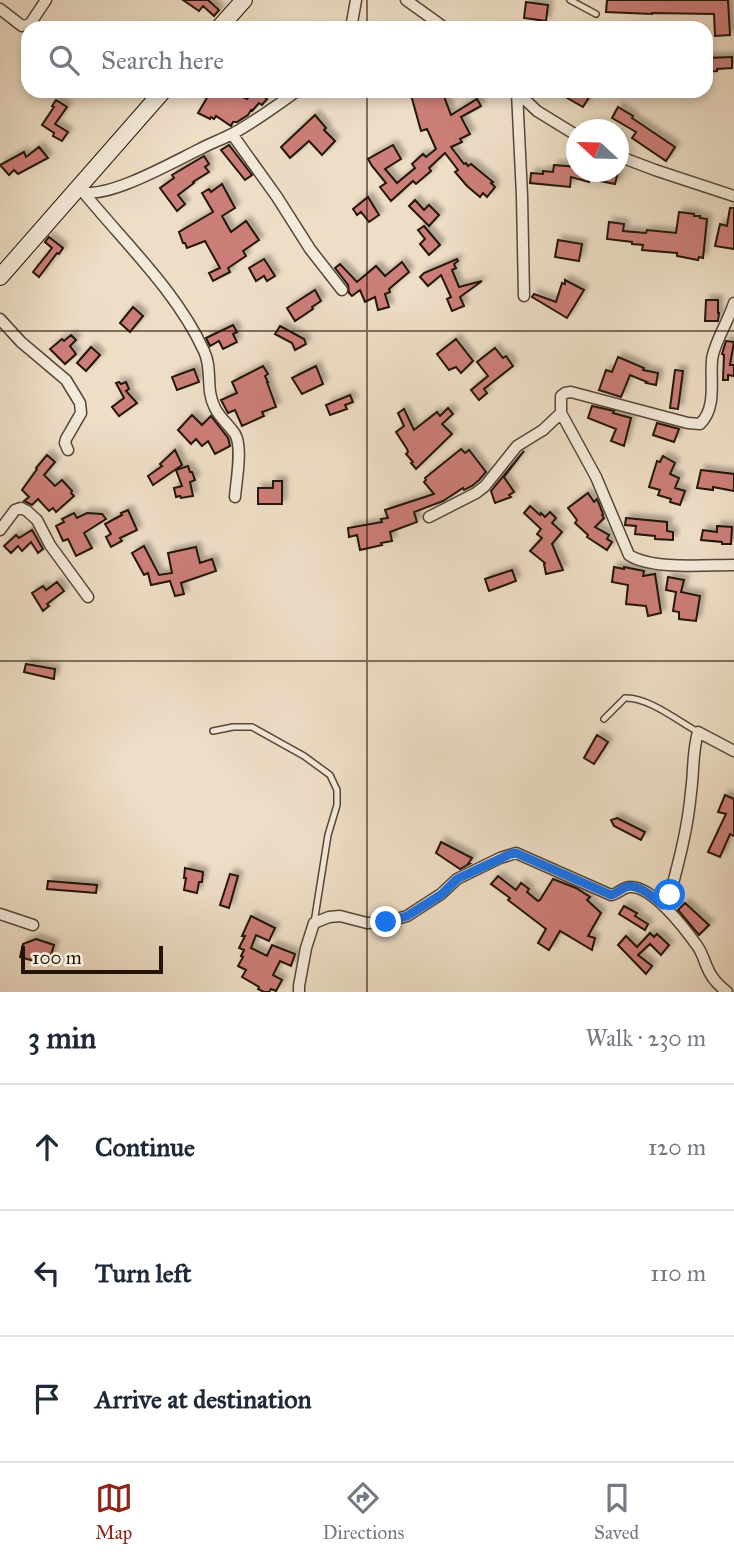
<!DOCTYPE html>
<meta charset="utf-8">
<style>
:root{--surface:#fff;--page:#f2f2f3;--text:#1f2937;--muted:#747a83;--line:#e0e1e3;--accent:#8f2418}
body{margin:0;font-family:"IM FELL Great Primer",serif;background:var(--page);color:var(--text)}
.compass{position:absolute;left:566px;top:119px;width:63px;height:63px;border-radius:50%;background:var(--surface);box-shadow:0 4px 10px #0003;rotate:292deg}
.scale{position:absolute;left:21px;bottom:18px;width:142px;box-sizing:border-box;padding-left:7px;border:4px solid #241307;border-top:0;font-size:19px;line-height:24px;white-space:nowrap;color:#241307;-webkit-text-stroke:5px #f4eada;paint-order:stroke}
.stop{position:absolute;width:21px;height:21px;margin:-16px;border:5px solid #1a73e8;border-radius:50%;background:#fff}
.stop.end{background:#1a73e8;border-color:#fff;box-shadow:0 2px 7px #0008}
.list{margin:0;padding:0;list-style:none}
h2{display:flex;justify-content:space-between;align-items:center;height:91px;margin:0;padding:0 28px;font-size:30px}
h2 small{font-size:23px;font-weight:400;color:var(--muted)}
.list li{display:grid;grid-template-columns:46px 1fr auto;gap:21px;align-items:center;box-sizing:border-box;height:126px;padding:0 28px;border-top:2px solid var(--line)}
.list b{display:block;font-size:26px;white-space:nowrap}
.list em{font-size:23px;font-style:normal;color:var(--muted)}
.icon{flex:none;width:38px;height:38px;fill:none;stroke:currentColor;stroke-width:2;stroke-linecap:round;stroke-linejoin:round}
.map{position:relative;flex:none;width:734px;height:992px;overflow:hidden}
.search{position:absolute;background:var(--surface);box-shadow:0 4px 10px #0003;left:21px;right:21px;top:21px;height:77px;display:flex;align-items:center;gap:18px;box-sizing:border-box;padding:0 24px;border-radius:21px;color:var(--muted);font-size:26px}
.sheet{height:469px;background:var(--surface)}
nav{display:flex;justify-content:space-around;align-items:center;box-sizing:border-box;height:98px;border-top:2px solid var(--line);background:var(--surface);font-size:19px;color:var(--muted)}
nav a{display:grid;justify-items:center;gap:4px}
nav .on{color:var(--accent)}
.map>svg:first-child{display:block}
.building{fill:#cc7e78;stroke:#241307;stroke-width:2;filter:url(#shadow)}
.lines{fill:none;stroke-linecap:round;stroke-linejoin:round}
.service-casing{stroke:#564637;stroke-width:8}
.minor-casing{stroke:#564637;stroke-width:13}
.secondary-casing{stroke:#241307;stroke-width:18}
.service{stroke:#f4eada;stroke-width:5}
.minor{stroke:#f4eada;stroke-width:10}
.secondary{stroke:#f4eada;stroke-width:16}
.route{stroke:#1a73e8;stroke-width:9}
.grid{fill:none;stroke:#241307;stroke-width:2;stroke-opacity:0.55}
</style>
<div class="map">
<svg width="734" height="992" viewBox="0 0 734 992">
<defs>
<filter id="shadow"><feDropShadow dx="4.5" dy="-4.5" stdDeviation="2" flood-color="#0004"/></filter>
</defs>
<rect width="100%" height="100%" fill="#eedec6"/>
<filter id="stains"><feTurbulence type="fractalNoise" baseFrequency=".00286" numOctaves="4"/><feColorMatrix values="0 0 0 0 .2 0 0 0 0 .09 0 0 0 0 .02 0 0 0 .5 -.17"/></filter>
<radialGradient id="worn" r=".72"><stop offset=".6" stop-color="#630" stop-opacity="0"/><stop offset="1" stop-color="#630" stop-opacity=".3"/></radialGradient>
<path class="building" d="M183,0H208L219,10L214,16L203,6L199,11Z
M607,0H728L730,35L715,36L714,14L652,13V14L606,12Z
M526,2L548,5L546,21L524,18Z
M732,57V68L717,69V71L706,72V58Z
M211,91H230L247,99L254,91H258L267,99L262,105L259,103L252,111L251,110L248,115L237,122H233L231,126L216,116L214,119L211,117L210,119L198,113Z
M427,91H442L451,115L477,99L481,106L461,117L470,134L460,139L462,142L451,147L464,164L466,163L468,166L471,164L493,182L491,183L495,187L487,197L483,193L480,197L467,186L455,172L458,170L445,153L429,168L431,171L416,184L413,181L391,201L380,187L386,183L372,166L368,159L393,145L401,159L385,169L397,183L415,168L412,164L423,154L426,157L436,149L427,129L421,131L411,95Z
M555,91H593L583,107Z
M56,100L67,107L55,124L68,132L62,141L53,136L54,133L42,125L54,107L52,106Z
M618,107L633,116L632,118L675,147L666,161L632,138L636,132L612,118Z
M315,115L326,128L324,130L335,141L322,155L309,141L290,158L281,147Z
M229,145L252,175L245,180L221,150Z
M39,147L48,158L18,174L14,170L9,175L0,165L24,152L26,157Z
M204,156L209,164L205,167L209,172L193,182L194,183L178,195L185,204L177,211L160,188L174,178L172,175Z
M554,165L577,167V172H618L615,184L590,179L589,182L571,177L570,187L530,183L531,173L543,174V171L553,172Z
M222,184L235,208L222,216L231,232L246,221L259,240L243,251L246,256L228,268L230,272L213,281L209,273L220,268L205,241L187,248L185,243H183L179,232L213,212L202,193L209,189L211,192Z
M368,197L379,215L369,222L361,212L357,215L353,209Z
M415,200L424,210L429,205L439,215L429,226L409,206Z
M730,208H734V249L715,246L720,224L727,226Z
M679,212L694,214V216H700V218L707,219L703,258L699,257L698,260L677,256V253L642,250L643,245L632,244V242L607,239L609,222L624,224L623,231L646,233L647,230L676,233Z
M424,226L440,245L429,255L420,244L425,239L418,230Z
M49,237L63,248L59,254L57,253L39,277L33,272L52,248L45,242Z
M558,240L582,244L579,261L555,257Z
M264,259L275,276L267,281L264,276L256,281L249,268Z
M457,259L458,261L454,264L456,268L452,270L459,287L482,281L460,297L464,306L452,311L447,299L451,297L441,275L428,286L420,277L424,273Z
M402,262L409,272L389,289L390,292L385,294L389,307L378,310L375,297L365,302L360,290L352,296L349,293L348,285L335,268L340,264L357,282L376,266L385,276Z
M565,280L584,290L567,318L532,297L534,294L556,302L562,283L565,284Z
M315,290L321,301L312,307L313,309L295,321L287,308Z
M706,300H718V313H719L718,321H705Z
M133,307L143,316L130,332L120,323Z
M233,325L237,332L233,334L237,342L223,349L219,341L210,346L206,338Z
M280,326L304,339L306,344L295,350L292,343L275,334Z
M71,335L76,340L70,346L76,354L65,364L50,349L62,339L64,341Z
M456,339L473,361L461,373L456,367L449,370L437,354Z
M726,341L734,342L730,365H734V376L728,375V380H723L724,355L722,354Z
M91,347L100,355L86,371L77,363Z
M495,348L503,358L506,356L513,366L484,389L487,393L479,400L471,390L488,376L477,362Z
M618,357L644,368L643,370L658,373L656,385L646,383L647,382L630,375L621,397L599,390L606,370L612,372Z
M263,366L268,374L265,376L268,382H267L276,407L262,412L264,416L242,426L235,410L228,413L221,400L237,393L232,382Z
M316,366L323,384L302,394L292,378Z
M194,369L199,382L177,390L172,377Z
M675,370L683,371L678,409L670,408Z
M119,382L121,384L126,382L129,389L126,391L137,403L119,416L112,407L124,398L116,383Z
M350,395L353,402L345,405L347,409L330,415L326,405Z
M592,406L614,411L613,413L631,418L624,446L611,441L616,429L588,418Z
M448,408L453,414L442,424L452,434L416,469L411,463L413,462L406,454L408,452L407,449L396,432L404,426L398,413L404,409L414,430L437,412L440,416Z
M192,415L202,425L211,416L228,438L230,446L215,454L208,441L202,446L196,439L191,444L178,430Z
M657,423L679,429L674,442L653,435Z
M461,449L465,453L469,450L486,472L479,480L472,486L464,490L463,488L443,501L414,512L417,522L390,532L392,541L381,543L382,545L360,550L357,535L349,537L348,528L382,522L381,519L388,518L385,510L434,494L424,482L426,480L425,478Z
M175,450L182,465L153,485L148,476L162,466L160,464Z
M524,451L504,477L514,492L509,495L511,497L495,503L491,491Z
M47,455L55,462L44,475L55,486L62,480L72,491L71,493L74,496L56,512L53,508L49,511L38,499L32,505L24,501L29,497L22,490L37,469L36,468Z
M663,456L675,463L670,474L679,478L675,488L685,491L680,505L670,502L671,499L658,495L660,490L649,487L657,461L660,462Z
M188,466L190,472H192L195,480L190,482L193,496L181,498L180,496L176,497L174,488L182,486L176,470Z
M701,470L734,474V491L713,487V490L697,488Z
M273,481H282V504H258V488H273Z
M588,493L594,502L597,499L603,514L602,515L604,518L595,527L609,535L607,539L612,542L607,550L587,537L588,535L575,523L577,520L568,508Z
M530,506L540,515L541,513L545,517L550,512L556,518L552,523L562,532L552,544L563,570L546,574L544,564L545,563L530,551L542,538L537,534L541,529L524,513Z
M128,510L137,530L120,538L122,541L111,547L106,537L111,534L105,524L122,515L121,513Z
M74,513L77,518L87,513L102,514L106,519L84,533L92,548L76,556L68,539L63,541L56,526L64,522L62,519Z
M626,518L667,522V531L673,532V540L655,539V536L635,534L636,526L625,525Z
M717,526L732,527L731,544H722V542L701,540L703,530L717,532Z
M32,530L43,549L38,553L31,542L22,551L18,546L11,553L4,546L16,535L19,538Z
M144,546L159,575L172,573L168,553L196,547L200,563L212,559L216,571L181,583L184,594L175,596L170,581L151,585L148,573L144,575L132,553Z
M614,567L624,569V567L644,571L643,576L655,574L661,613L648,616L646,606L626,604L628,585L612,582Z
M512,570L516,581L489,591L485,579Z
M668,577L684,580L681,592L700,596L696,621L679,619V612L673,611L676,592L666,590Z
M57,582L64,591L47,604L49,606L43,611L32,593L43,586L46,590Z
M26,664L55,669L54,679L24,672Z
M597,735L608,742L594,764L584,758Z
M725,795L734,799V836L730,834L720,857L708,852L726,814L718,812Z
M617,818L645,832L641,840L614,826L611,820Z
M441,842L472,858L468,864H469L460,869L436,853Z
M185,868L203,872L202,882H199L197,893L184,890L186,878H184Z
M230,874L238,876L229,908L220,905Z
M498,876L516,890L521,883L529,889L527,892L538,901L540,900L553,879L576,888L590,897L587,900L601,913L588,936L595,938L592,950L560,931L549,950L538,943L546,929L508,900L510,898L491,884Z
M48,881L97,885L96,893L47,889Z
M685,903L709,925L699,935L678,910Z
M624,906L637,913L635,916L648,924L645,930L619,914Z
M251,916L275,928L269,941L256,935L251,948L267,956L272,945L295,954L291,966L280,961L273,975L282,980L276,991L271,989L269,992H264L258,989L259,987L242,977L246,970L238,966L243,957L241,956L244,950L239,948L245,936H242Z
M650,933L654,937L657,934L669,945L661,955L650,944L638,955L652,966L646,974L618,945L626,936L637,947Z
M36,939L54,945L48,965L20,957L23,944Z"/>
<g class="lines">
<g class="service-casing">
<path id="service" d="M570,0L596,14
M604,719L625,698C648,697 678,721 698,732
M213,731L233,727H252L304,756L330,775L337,790V805L328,835L314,923"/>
</g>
<g class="minor-casing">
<path id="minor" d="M406,0L445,28
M0,9L22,26L30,24L46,0
M351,28L356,0
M516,91L537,111L576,135
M517,92L522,196L524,296
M232,134L277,197L310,249L342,290
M618,156L655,170L734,196
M81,192C109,199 173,162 200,149C211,143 223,139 234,133C256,121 276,106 297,91
M84,193C125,243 177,292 204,351C213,370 205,389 215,408C220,418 229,425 235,434C243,447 236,482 235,497
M734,303C729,320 713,345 712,360C710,381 717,408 700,424L688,423L571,392L565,393L561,396V413L596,477L629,555C652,570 705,565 734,565
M0,319L21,342L66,380L80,403L81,413L66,439L65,443L68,450
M429,517L476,493L485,486L517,446L543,430L561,413
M0,530L15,510L21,508L27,511L37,520L50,545L88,597
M663,905L670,895C679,861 688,827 691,792C694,771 692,754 698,732L734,751
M0,914L33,925
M299,992V986L306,948L314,923L329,917L340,916L367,923L386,922L407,916L441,894L457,879L500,858L516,853L611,895C618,894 623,887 630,887C653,886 686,930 698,947C702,953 704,960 707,967C711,978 718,985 727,992"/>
</g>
<g class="secondary-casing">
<path id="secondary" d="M219,28L244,0
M0,277L163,91"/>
</g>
<use href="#service" class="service"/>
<use href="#minor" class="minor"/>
<use href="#secondary" class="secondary"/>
</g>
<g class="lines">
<path class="route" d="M386,922L407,916L442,894L457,879L510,854L516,853L611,895C617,894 620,889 626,887C638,883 654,898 663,905L670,895"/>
</g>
<path class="grid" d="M367,0V28M367,91V992M0,331H734M0,661H734"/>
<rect width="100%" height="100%" filter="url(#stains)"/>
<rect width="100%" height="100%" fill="url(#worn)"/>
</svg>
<svg class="compass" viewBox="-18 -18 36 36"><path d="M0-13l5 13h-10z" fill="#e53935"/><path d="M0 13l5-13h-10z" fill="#747a83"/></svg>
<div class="scale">100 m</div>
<div class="stop" style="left:670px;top:895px"></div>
<div class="stop end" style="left:386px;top:922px"></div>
<div class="search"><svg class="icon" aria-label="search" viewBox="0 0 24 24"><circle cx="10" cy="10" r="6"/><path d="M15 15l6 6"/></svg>Search here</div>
</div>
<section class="sheet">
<h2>3 min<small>Walk · 230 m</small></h2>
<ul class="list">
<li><svg class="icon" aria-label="ahead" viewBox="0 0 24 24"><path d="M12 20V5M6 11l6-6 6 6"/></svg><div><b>Continue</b></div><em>120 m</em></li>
<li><svg class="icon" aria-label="left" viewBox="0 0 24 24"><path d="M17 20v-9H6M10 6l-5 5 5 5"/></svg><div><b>Turn left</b></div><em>110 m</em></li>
<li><svg class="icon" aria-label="arrive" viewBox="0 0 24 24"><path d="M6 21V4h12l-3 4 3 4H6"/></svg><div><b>Arrive at destination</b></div></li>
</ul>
</section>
<nav>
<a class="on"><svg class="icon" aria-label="map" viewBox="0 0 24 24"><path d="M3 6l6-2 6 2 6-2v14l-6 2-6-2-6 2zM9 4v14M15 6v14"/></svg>Map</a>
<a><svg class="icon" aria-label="directions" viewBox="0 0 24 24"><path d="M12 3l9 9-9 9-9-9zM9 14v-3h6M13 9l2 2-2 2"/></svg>Directions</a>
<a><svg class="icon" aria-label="saved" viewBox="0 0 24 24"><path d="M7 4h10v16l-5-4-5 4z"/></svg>Saved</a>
</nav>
